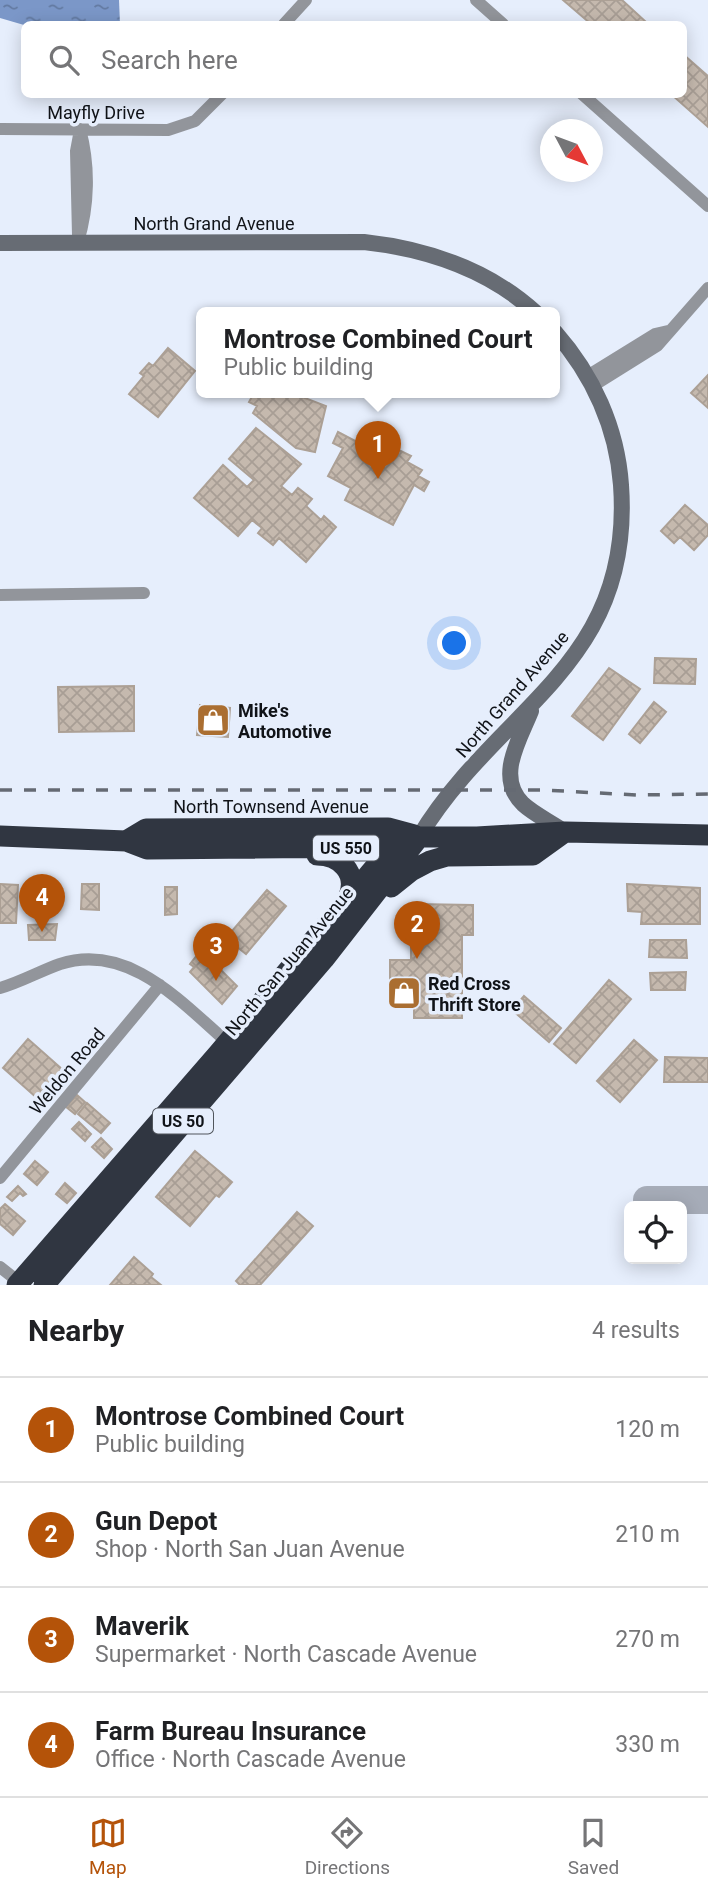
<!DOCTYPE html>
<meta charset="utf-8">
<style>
:root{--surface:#fff;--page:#f2f2f2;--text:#202124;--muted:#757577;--line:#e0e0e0;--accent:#b45309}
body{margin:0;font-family:Roboto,sans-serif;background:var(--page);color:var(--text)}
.controls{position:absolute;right:21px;bottom:21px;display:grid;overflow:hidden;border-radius:10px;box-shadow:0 4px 18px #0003}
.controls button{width:63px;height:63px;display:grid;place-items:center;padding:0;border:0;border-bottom:2px solid var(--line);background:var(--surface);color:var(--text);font:35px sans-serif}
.compass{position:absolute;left:540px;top:119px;width:63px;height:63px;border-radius:50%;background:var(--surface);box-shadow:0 4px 18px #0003;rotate:131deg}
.you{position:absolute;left:455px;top:644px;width:24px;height:24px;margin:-18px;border:5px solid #fff;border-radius:50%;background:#1a73e8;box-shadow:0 0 0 10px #1a73e833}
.badge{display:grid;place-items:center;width:46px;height:46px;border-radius:50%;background:var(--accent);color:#fff;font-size:23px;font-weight:700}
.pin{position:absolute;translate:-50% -58px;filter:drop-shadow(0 2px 4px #0008)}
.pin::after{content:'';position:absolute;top:37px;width:24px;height:21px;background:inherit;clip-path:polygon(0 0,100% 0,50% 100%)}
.popup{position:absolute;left:196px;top:307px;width:364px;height:91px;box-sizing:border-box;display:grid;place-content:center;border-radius:10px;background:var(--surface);filter:drop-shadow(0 2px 5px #0005);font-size:23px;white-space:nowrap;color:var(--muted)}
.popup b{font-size:26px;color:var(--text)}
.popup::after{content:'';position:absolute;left:50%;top:100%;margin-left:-14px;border:14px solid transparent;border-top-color:var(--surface)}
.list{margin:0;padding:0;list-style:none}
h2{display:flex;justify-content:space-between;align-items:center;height:91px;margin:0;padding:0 28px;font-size:30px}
h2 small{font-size:23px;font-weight:400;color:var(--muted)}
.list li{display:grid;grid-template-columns:46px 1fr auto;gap:21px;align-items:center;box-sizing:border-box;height:105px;padding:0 28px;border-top:2px solid var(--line)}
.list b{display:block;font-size:26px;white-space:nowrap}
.list p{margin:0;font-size:23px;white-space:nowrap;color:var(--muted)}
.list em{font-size:23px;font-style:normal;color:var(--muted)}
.icon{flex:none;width:38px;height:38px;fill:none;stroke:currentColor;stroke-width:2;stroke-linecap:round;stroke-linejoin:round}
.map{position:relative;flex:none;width:708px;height:1285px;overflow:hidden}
.search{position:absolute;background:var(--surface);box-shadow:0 4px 18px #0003;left:21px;right:21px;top:21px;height:77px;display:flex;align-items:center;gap:18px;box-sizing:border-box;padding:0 24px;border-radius:10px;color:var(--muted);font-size:26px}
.sheet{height:511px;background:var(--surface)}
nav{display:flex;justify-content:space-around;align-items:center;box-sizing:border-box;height:98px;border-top:2px solid var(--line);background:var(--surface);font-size:19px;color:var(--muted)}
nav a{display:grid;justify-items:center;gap:4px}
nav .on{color:var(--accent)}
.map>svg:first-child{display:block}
.water{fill:url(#water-ripples)}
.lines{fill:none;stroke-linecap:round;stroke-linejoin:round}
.taxiway{stroke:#a6acb8;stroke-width:28}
.building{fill:url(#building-cross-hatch);stroke:#aca095;stroke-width:2}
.street{stroke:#92959b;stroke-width:12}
.secondary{stroke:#676c74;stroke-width:16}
.highway{stroke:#303641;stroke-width:21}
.rail{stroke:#656a73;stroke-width:3.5;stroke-dasharray:12 12;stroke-linecap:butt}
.labels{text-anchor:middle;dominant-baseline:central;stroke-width:7;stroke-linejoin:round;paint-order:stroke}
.shield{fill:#e6eefc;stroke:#50555c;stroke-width:2}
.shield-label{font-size:16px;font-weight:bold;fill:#101318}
.street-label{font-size:18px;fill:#101318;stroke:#e6eefc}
.poi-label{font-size:18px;font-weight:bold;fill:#101318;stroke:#e6eefc;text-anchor:start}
</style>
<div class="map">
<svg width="708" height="1285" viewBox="0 0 708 1285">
<defs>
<pattern id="water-ripples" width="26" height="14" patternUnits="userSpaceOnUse" patternTransform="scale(1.75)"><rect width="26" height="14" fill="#7b97c8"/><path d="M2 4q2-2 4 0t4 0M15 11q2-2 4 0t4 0" fill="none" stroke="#637aa1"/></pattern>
<pattern id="building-cross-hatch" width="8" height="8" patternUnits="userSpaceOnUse" patternTransform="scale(1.75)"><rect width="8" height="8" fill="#c5b9ae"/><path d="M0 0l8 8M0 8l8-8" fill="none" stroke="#a89e95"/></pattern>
</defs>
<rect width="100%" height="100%" fill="#e6eefc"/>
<path class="water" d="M0,0H119L120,24L24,25L0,18Z"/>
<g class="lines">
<path class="taxiway" d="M647,1200H708"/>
</g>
<path class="building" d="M563,0H622L646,22L644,24H591Z
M684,55L708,76V127L671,94H684Z
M168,348L195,371L158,417L129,394L144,376L140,373L149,363L153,366Z
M708,375V408L691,393Z
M254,393H292L326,406L315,452L296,448L253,413L257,406L249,402Z
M256,428L301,464L281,486L292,495L298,488L312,499L306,506L321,520L324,516L336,527L306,562L279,538L273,545L258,533L262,528L252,520L238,536L194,498L223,465L247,487L254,480L229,459Z
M338,432L376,452L379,448L396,457L399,450L411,456L407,462L422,470L418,476L429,482L424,491L414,485L393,525L345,500L351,488L328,476L343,448L333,443Z
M685,505L708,525V535L694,550L680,537L674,543L661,531Z
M655,658L696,659L695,684L654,683Z
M609,668L640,689L603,740L572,716Z
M134,686V731L59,732L58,687Z
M654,702L666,712L640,743L629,734Z
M200,705L230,708L228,737L197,735Z
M0,884L18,885L16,923H0Z
M82,884H99V910L81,909Z
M627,884L700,888V924H641L642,912L628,911Z
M165,887H177V914L165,915Z
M267,890L286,906L246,954L226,938Z
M415,904L473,905V935H462V1018H414V1001H390V960H411V923L415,924Z
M57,924L55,940H29L28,925Z
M650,940H686L687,958L649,957Z
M198,954L214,968L216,965L237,986L222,1004L190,972L194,967L190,964Z
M686,972L685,990H651L650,973Z
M609,980L631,999L576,1063L554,1044Z
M524,996L561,1028L549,1042L512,1010Z
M28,1039L62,1069L37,1098L3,1068Z
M634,1040L657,1060L620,1102L597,1081Z
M665,1057L708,1058V1082H664Z
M77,1095L85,1102L75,1114L66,1107Z
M87,1103L110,1123L101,1133L78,1114Z
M79,1122L91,1134L85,1141L72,1129Z
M101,1138L112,1149L104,1158L92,1147Z
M195,1151L232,1182L219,1197L216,1195L190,1226L156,1197Z
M35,1161L48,1172L37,1185L24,1174Z
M65,1183L76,1193L67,1203L56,1194Z
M18,1186L26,1194L23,1196L20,1193L12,1201L7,1197Z
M5,1204L25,1221L13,1235L0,1224V1209Z
M297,1212L313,1226L260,1285H240L236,1281Z
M134,1257L153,1274L151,1277L161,1285H110Z"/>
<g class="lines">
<path class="street" d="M476,0L503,24
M284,24L306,0
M582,94L708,206
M0,129L168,130L195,121L222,94
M78,235L76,151L79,135
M78,242C89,206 90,166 80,129
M587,376L655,334L668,331
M593,386L657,346L708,288
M0,595L144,593
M0,988C21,982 40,971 60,964C128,942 181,1002 227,1042
M0,1178L160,985
M0,1267L19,1282"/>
<path class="secondary" d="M0,243L364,242C427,249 488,269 536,313
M531,711C520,739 495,777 523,804C535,815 551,822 565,832
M419,837C497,707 634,666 621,485C617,428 593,375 555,332"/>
<path class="highway" d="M0,836L126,841L147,849L368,847L419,837H477L565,832L708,835
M126,841L146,829L388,828L414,835
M317,855C340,855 358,873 349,896
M391,887L411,871L430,861L447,856L533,855L565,832
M17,1285L218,1054L386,854L405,844
M44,1285L324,959L416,841"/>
<path class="rail" d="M0,790H543L637,795L708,794"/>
</g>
<defs>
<g id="shop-square" transform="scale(1.75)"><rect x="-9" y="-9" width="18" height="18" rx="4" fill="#aa6e31" stroke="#e6eefc"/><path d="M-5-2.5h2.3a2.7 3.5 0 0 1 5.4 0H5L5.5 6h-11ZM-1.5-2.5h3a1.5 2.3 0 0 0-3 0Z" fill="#fff"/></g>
</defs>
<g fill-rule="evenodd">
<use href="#shop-square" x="213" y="720"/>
<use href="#shop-square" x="404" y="993"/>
</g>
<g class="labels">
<g class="shield">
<rect x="313" y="835.5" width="66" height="25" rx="5"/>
<rect x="153" y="1108.5" width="60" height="25" rx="5"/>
</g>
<g class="shield-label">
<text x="346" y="848">US 550</text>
<text x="183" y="1121">US 50</text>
</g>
<g class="street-label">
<text x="96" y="112">Mayfly Drive</text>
<text x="214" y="223">North Grand Avenue</text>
<text transform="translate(512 694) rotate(-49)">North Grand Avenue</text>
<text x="271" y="806">North Townsend Avenue</text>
<text transform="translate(289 961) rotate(-50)">North San Juan Avenue</text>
<text transform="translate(67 1071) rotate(-50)">Weldon Road</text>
</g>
<g class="poi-label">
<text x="238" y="710">Mike's<tspan x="238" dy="21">Automotive</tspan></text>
<text x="428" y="983">Red Cross<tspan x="428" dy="21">Thrift Store</tspan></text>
</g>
</g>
</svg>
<div class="controls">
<button><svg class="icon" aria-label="locate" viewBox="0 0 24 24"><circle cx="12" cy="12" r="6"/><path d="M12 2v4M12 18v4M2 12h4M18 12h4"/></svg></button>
</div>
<svg class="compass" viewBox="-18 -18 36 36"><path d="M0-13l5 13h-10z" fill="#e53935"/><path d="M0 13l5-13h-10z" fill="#757577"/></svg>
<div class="you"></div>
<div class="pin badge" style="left:378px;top:479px">1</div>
<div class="popup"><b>Montrose Combined Court</b>Public building</div>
<div class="pin badge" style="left:417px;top:959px">2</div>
<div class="pin badge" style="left:216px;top:981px">3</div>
<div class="pin badge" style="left:42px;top:932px">4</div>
<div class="search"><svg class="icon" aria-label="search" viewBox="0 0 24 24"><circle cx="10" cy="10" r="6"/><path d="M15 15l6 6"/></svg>Search here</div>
</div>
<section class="sheet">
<h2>Nearby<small>4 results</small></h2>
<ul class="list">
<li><span class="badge">1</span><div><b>Montrose Combined Court</b><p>Public building</p></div><em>120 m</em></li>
<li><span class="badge">2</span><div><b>Gun Depot</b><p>Shop · North San Juan Avenue</p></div><em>210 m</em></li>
<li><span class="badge">3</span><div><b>Maverik</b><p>Supermarket · North Cascade Avenue</p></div><em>270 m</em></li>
<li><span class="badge">4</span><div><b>Farm Bureau Insurance</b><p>Office · North Cascade Avenue</p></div><em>330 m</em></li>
</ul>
</section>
<nav>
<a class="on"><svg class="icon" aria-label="map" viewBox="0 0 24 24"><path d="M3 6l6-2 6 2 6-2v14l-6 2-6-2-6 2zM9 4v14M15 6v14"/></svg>Map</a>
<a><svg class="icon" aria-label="directions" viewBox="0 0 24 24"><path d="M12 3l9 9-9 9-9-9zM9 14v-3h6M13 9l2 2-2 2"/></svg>Directions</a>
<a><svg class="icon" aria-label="saved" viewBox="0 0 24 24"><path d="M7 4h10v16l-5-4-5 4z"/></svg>Saved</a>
</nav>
